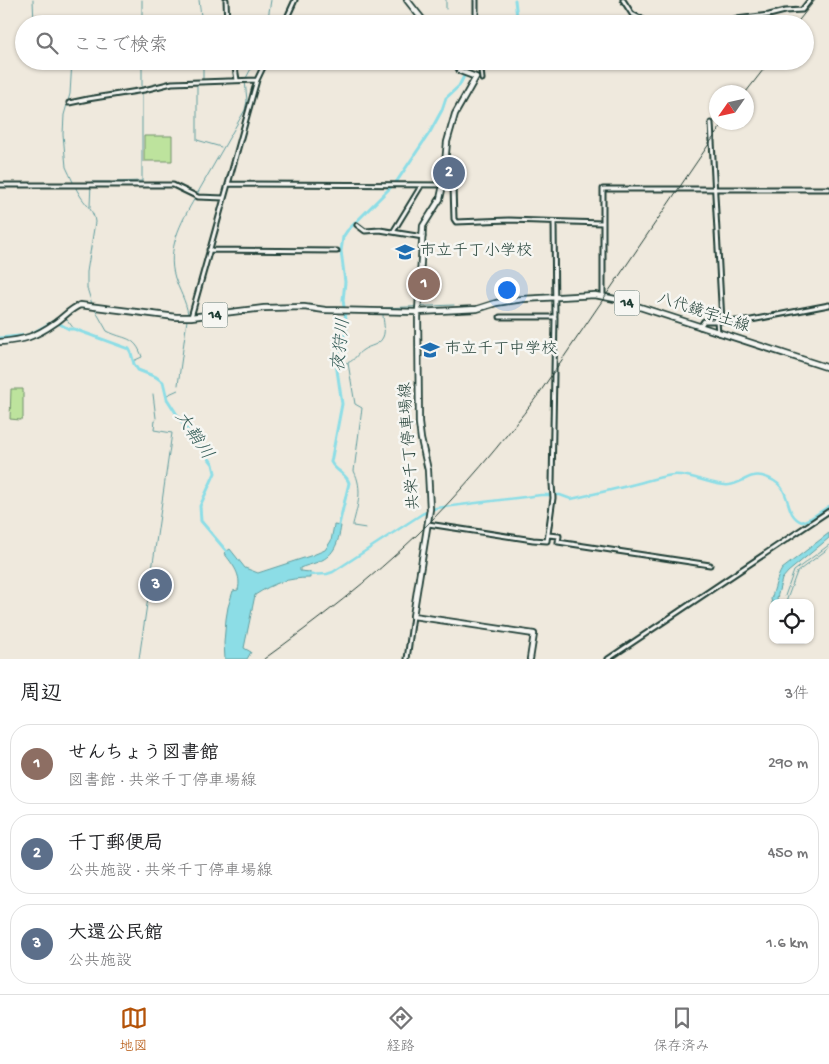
<!DOCTYPE html>
<html lang="ja">
<meta charset="utf-8">
<style>
:root{--surface:#fff;--page:#f6f6f6;--text:#202124;--muted:#757577;--line:#e0e0e0;--accent:#b45309}
body{margin:0;font-family:"Gochi Hand","Klee One",sans-serif;background:var(--page);color:var(--text)}
.controls{position:absolute;right:15px;bottom:15px;display:grid;overflow:hidden;border-radius:10px;box-shadow:0 1px 4px #0004}
.controls button{width:45px;height:45px;display:grid;place-items:center;padding:0;border:0;border-bottom:1px solid var(--line);background:var(--surface);color:var(--text);font:25px sans-serif}
.compass{position:absolute;left:709px;top:85px;width:45px;height:45px;border-radius:50%;background:var(--surface);box-shadow:0 1px 4px #0004;rotate:236deg}
.you{position:absolute;left:506px;top:289px;width:18px;height:18px;margin:-12px;border:4px solid #fff;border-radius:50%;background:#1a73e8;box-shadow:0 0 0 8px #1a73e833}
.badge{display:grid;place-items:center;width:32px;height:32px;border-radius:50%;background:var(--accent);color:#fff;font-size:16px;font-weight:700}
.pin{position:absolute;translate:-50% -50%;border:2px solid #fff;box-shadow:0 1px 5px #0006}
.list{margin:0;padding:0;list-style:none}
h2{display:flex;justify-content:space-between;align-items:center;height:65px;margin:0;padding:0 20px;font-size:21px}
h2 small{font-size:16px;font-weight:400;color:var(--muted)}
.list li{display:grid;grid-template-columns:32px 1fr auto;gap:15px;align-items:center;box-sizing:border-box;height:80px;margin:0 10px 10px;padding:0 10px;border:1px solid var(--line);border-radius:20px}
.list b{display:block;font-size:19px;white-space:nowrap}
.list p{margin:0;font-size:16px;white-space:nowrap;color:var(--muted)}
.list em{font-size:16px;font-style:normal;color:var(--muted)}
.icon{flex:none;width:28px;height:28px;fill:none;stroke:currentColor;stroke-width:2;stroke-linecap:round;stroke-linejoin:round}
.map{position:relative;flex:none;width:829px;height:659px;overflow:hidden}
.search{position:absolute;background:var(--surface);box-shadow:0 1px 4px #0004;left:15px;right:15px;top:15px;height:55px;display:flex;align-items:center;gap:12px;box-sizing:border-box;padding:0 18px;border-radius:28px;color:var(--muted);font-size:19px}
.sheet{height:335px;background:var(--surface)}
nav{display:flex;justify-content:space-around;align-items:center;box-sizing:border-box;height:70px;border-top:1px solid var(--line);background:var(--surface);font-size:14px;color:var(--muted)}
nav a{display:grid;justify-items:center;gap:2px}
nav .on{color:var(--accent)}
.map>svg:first-child{display:block}
.green{fill:#bde39d;stroke:#6e9068}
.water{fill:#8cdde6;stroke:#609d9f}
.lines{fill:none;stroke-linecap:round;stroke-linejoin:round}
.stream{stroke:#609d9f;stroke-width:1}
.canal{stroke:#8cdde6;stroke-width:2.5}
.river{stroke:#8cdde6;stroke-width:3}
.minor-casing{stroke:#1f3d34;stroke-width:7}
.major-casing{stroke:#1f3d34;stroke-width:8}
.minor{stroke:#f6f6f2;stroke-width:3}
.major{stroke:#f6f6f2;stroke-width:4.5}
.rail{stroke:#1f3d34;stroke-width:1}
.labels{text-anchor:middle;dominant-baseline:central;stroke-width:5;stroke-linejoin:round;paint-order:stroke}
.shield{fill:#f6f6f2;stroke:#60746d;stroke-width:1}
.shield-label{font-size:15px;font-weight:bold;fill:#1f3d34}
.poi-label{font-size:16px;fill:#1f3d34;stroke:#f6f6f2;text-anchor:start}
.street-label{font-size:16px;fill:#1f3d34;stroke:#f6f6f2}
.water-label{font-size:18px;font-style:italic;fill:#355d58;stroke:#f6f6f2}
</style>
<div class="map">
<svg width="829" height="659" viewBox="0 0 829 659">
<rect width="100%" height="100%" fill="#efe9dd"/>
<filter id="ink" filterUnits="userSpaceOnUse"><feTurbulence type="fractalNoise" baseFrequency=".02" numOctaves="2"/><feDisplacementMap in="SourceGraphic" scale="10" xChannelSelector="R" yChannelSelector="G"/><feConvolveMatrix kernelMatrix="1 2 1 2 8 2 1 2 1" color-interpolation-filters="sRGB"/></filter>
<g filter="url(#ink)">
<path class="green" d="M144,136H172V161H144Z
M11,389H23V418L20,420L10,419Z"/>
<path class="water" d="M334,525L341,526C338,544 334,557 315,563C310,565 304,566 300,568V571L310,572V578C287,578 274,583 255,595L244,648L251,652L247,659H225L224,643L226,619L228,607L233,591L238,590C242,575 233,565 224,553L230,549L245,568L258,573L313,555L325,550L331,541Z
M829,533V538L788,572L782,579L777,598L778,603H773V608L771,599C775,589 776,579 782,569Z"/>
<g class="lines">
<path class="stream" d="M33,0L34,24
M142,0V24
M199,0L202,24
M446,9V0
M267,24L271,0
M72,61L70,94L64,115L63,134L66,167C71,177 75,188 81,197C87,206 94,211 95,222L87,272V288L92,304
M197,81L203,79V61
M197,84V140L221,147
M114,182L142,181V61
M197,194L245,110L247,101L245,80L255,61
M90,207L91,182H110
M94,308L107,331C124,340 135,335 142,357L133,361
M383,310L384,308L454,305
M188,314C186,301 179,290 175,278C166,249 181,222 195,198
M65,317L74,329
M54,321L60,317
M336,363L341,362
M345,363C354,363 356,354 363,350C370,345 379,346 383,337C386,330 383,321 383,314
M348,363L355,404L362,408L354,471C363,489 358,505 353,524V526L366,528
M178,385L187,320
M153,394L156,418
M167,395L178,390
M785,596L794,571L829,545
M786,602L797,572L829,548
M139,659L172,433L154,430L155,420"/>
<path class="canal" d="M308,575L327,574L333,572L422,514L436,508L541,495H560L571,499C594,494 616,489 639,483C650,480 662,476 673,475C690,473 715,487 729,485C741,484 750,473 762,476C797,485 780,513 802,522L811,518L829,506"/>
<path class="river" d="M513,24L517,17L515,0
M0,338L29,335L54,321L69,329H74L129,349L131,353L134,364L138,370L156,377L163,382L167,399L185,427L213,464L215,473L200,506L201,521L228,553
M338,529L349,483C346,473 335,471 331,462L342,404L336,363L347,327L343,300L345,282L341,251L343,237L347,231L397,181L430,132L442,110L446,98L459,86L469,66L477,61"/>
<g class="minor-casing">
<path id="minor" d="M226,0L227,24
M476,0V24
M623,0L632,14L642,19V24
M284,24L295,0
M695,24L769,15L785,11L802,10L810,0
M234,61L237,80
M480,61L482,79
M69,103L88,99L144,90L172,83L257,80
M711,123L722,321
M229,184L451,185L453,187L454,219L456,222L509,220L602,223
M0,185H173L198,197L224,198
M554,222L555,315
M357,225L365,231L380,230L423,237
M393,232L421,186
M209,250L337,251
M603,296V189H829
M191,317L257,80L266,61
M717,321L718,333
M700,327L704,321H746L829,305
M428,524L533,540L547,541L553,498L552,484L555,317H500
M548,535L559,536L558,542L710,565
M407,659L413,616
M608,659L829,511"/>
</g>
<g class="major-casing">
<path id="major" d="M407,0L426,24
M455,61L460,71L476,77L455,114L447,142L443,185L440,199L423,226L418,312L419,423L421,439L428,470L430,509L413,616L534,634L530,659
M0,342C24,340 35,337 55,323C64,317 70,309 80,305L176,317H191L264,308L304,307L325,310L418,312L477,309L496,303L523,299L595,295L615,299L829,368"/>
</g>
<use href="#minor" class="minor"/>
<use href="#major" class="major"/>
<path class="rail" d="M796,24L815,0
M746,92L770,61
M264,659C318,620 370,580 418,534C462,491 501,444 538,395L724,122"/>
</g>
</g>
<defs>
<g id="school-bare" transform="scale(1.5)"><path d="M0-5L7-2L0 1L-7-2ZM-4 1L0 2.5L4 1V4Q0 6-4 4Z" fill="#1f6fb2" stroke="#f6f6f2" stroke-width="2.5" paint-order="stroke"/></g>
</defs>
<g fill-rule="evenodd">
<use href="#school-bare" x="405" y="252"/>
<use href="#school-bare" x="430" y="350"/>
</g>
<g class="labels">
<g class="shield">
<rect x="614.5" y="290.5" width="25" height="25" rx="4"/>
<rect x="202.5" y="302.5" width="25" height="25" rx="4"/>
</g>
<g class="shield-label">
<text x="627" y="303">14</text>
<text x="215" y="315">14</text>
</g>
<g class="poi-label">
<text x="420" y="252">市立千丁小学校</text>
<text x="445" y="350">市立千丁中学校</text>
</g>
<g class="street-label">
<text transform="translate(703 314) rotate(18)">八代鏡宇土線</text>
<text transform="translate(411 446) rotate(-94)">共栄千丁停車場線</text>
</g>
<g class="water-label">
<text transform="translate(342 345) rotate(-84)">夜狩川</text>
<text transform="translate(193 436) rotate(56)">大鞘川</text>
</g>
</g>
</svg>
<div class="controls">
<button><svg class="icon" aria-label="locate" viewBox="0 0 24 24"><circle cx="12" cy="12" r="6"/><path d="M12 2v4M12 18v4M2 12h4M18 12h4"/></svg></button>
</div>
<svg class="compass" viewBox="-18 -18 36 36"><path d="M0-13l5 13h-10z" fill="#e53935"/><path d="M0 13l5-13h-10z" fill="#757577"/></svg>
<div class="you"></div>
<div class="pin badge" style="left:424px;top:284px;background:#8d6e63">1</div>
<div class="pin badge" style="left:449px;top:173px;background:#5c6f8a">2</div>
<div class="pin badge" style="left:156px;top:585px;background:#5c6f8a">3</div>
<div class="search"><svg class="icon" aria-label="search" viewBox="0 0 24 24"><circle cx="10" cy="10" r="6"/><path d="M15 15l6 6"/></svg>ここで検索</div>
</div>
<section class="sheet">
<h2>周辺<small>3件</small></h2>
<ul class="list">
<li><span class="badge" style="background:#8d6e63">1</span><div><b>せんちょう図書館</b><p>図書館 · 共栄千丁停車場線</p></div><em>290 m</em></li>
<li><span class="badge" style="background:#5c6f8a">2</span><div><b>千丁郵便局</b><p>公共施設 · 共栄千丁停車場線</p></div><em>450 m</em></li>
<li><span class="badge" style="background:#5c6f8a">3</span><div><b>大還公民館</b><p>公共施設</p></div><em>1.6 km</em></li>
</ul>
</section>
<nav>
<a class="on"><svg class="icon" aria-label="map" viewBox="0 0 24 24"><path d="M3 6l6-2 6 2 6-2v14l-6 2-6-2-6 2zM9 4v14M15 6v14"/></svg>地図</a>
<a><svg class="icon" aria-label="directions" viewBox="0 0 24 24"><path d="M12 3l9 9-9 9-9-9zM9 14v-3h6M13 9l2 2-2 2"/></svg>経路</a>
<a><svg class="icon" aria-label="saved" viewBox="0 0 24 24"><path d="M7 4h10v16l-5-4-5 4z"/></svg>保存済み</a>
</nav>
